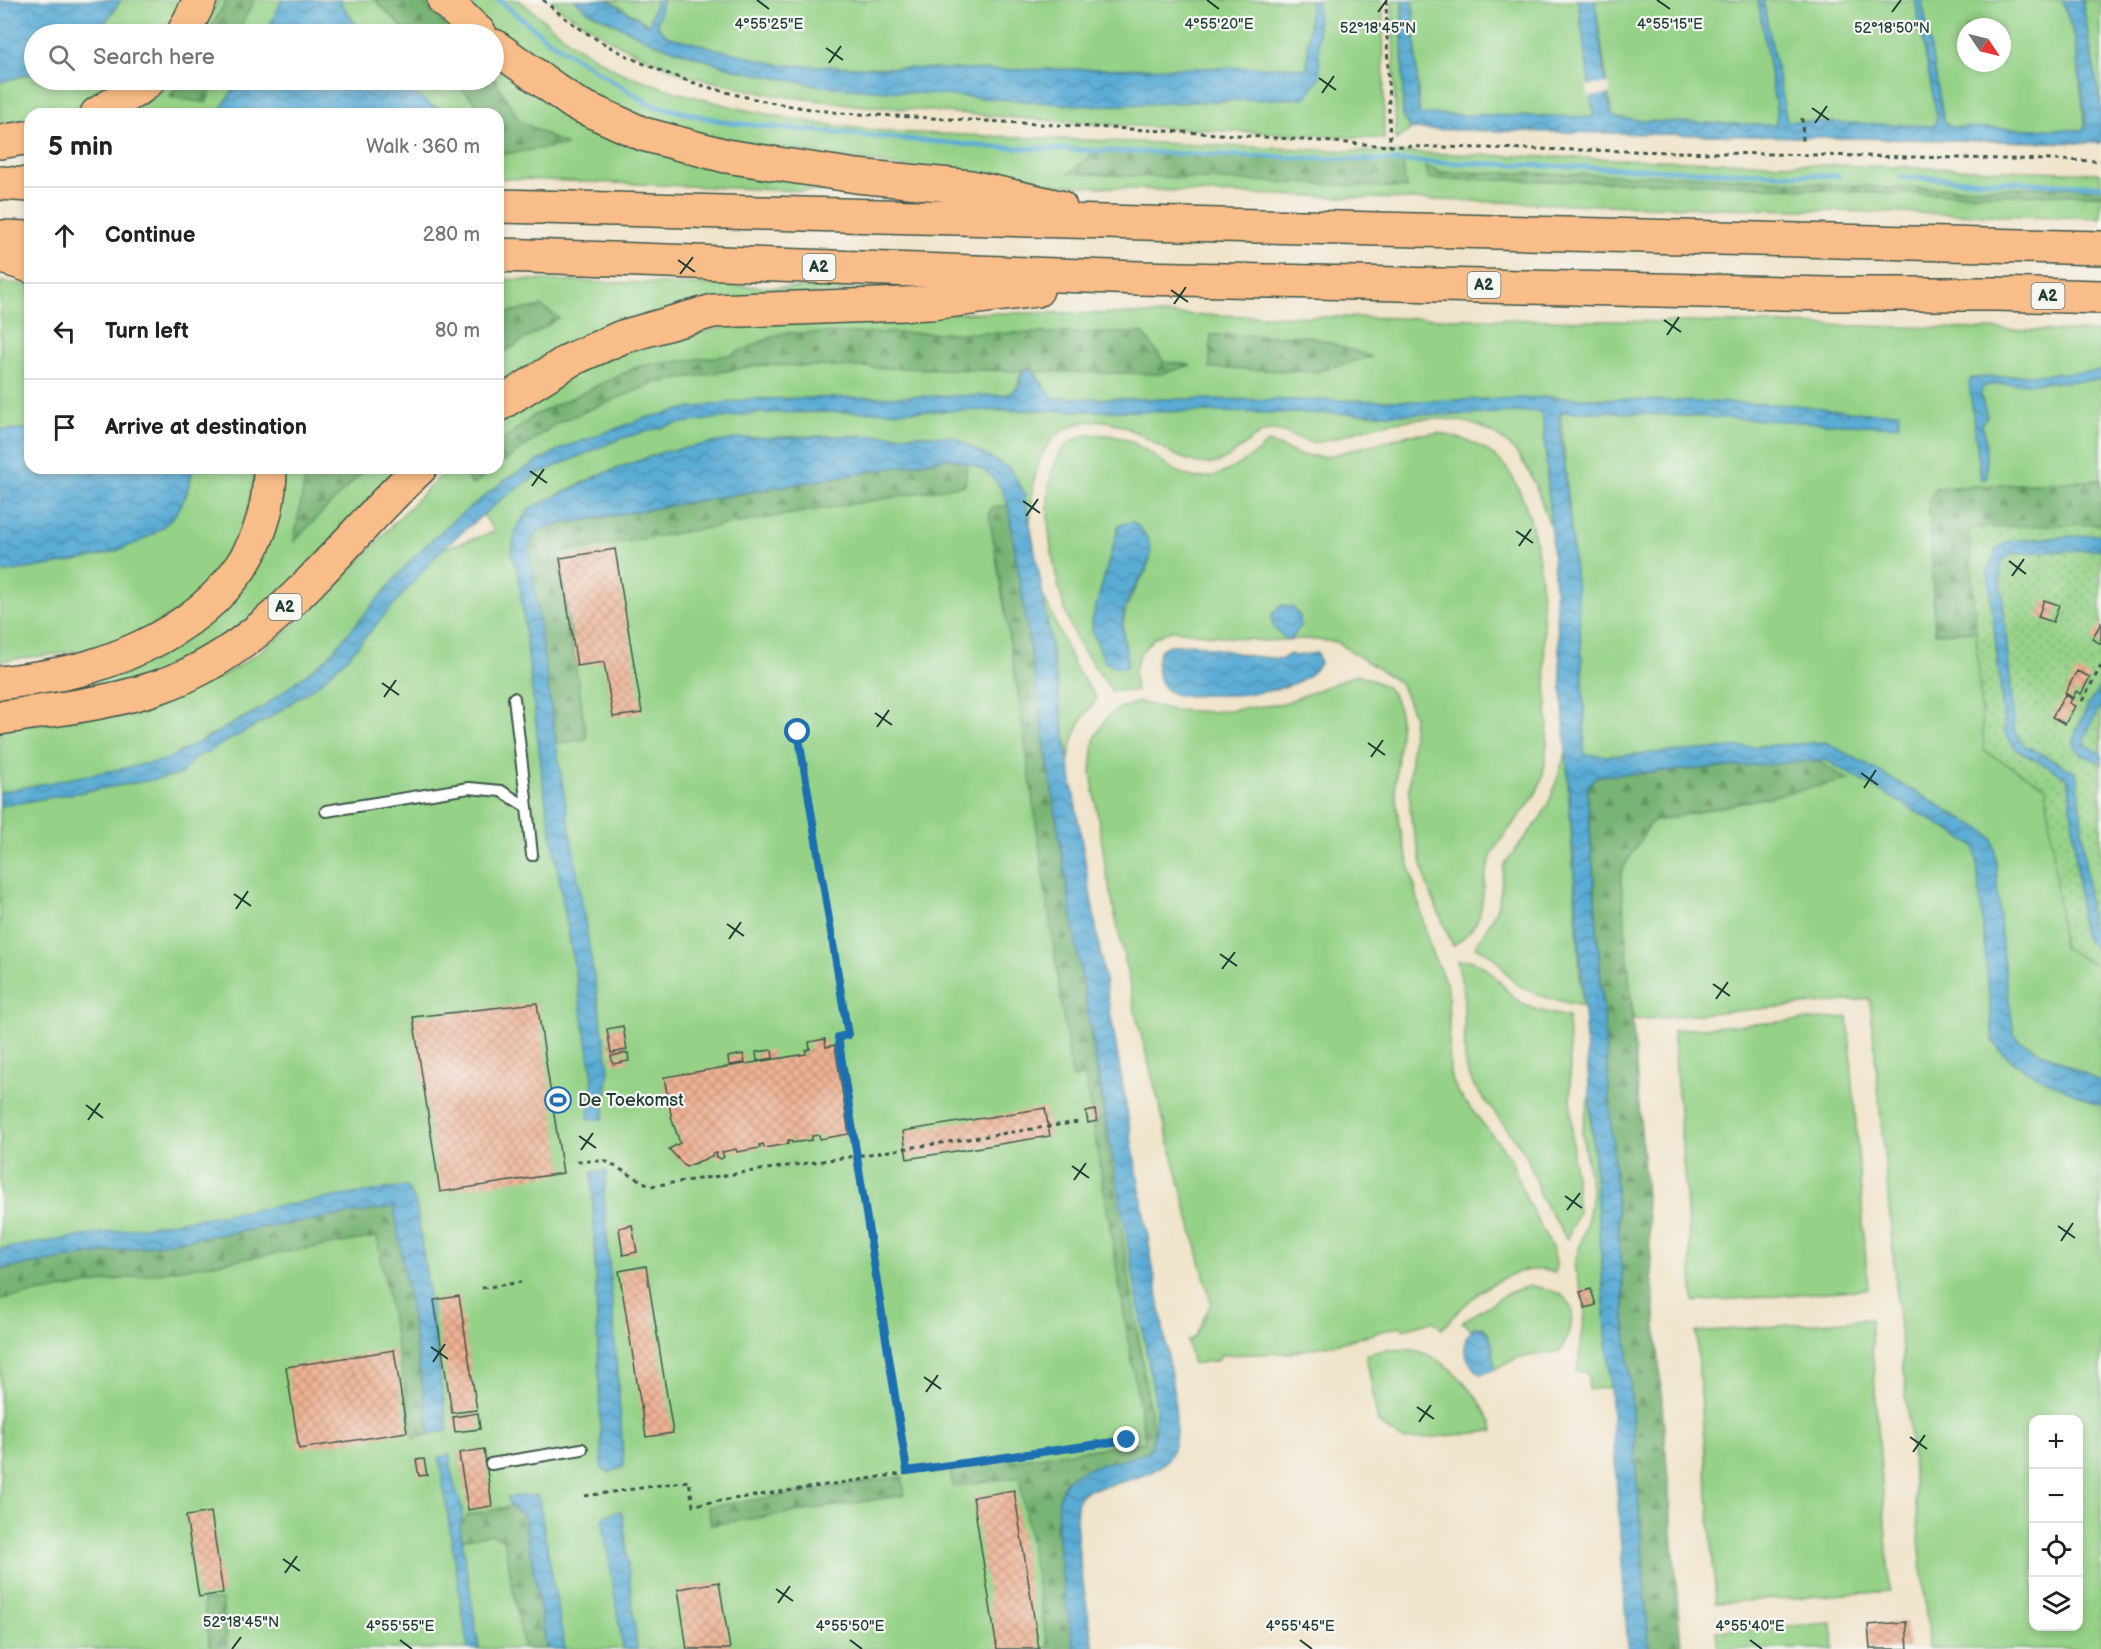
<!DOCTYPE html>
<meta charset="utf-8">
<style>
:root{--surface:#fff;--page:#f2f2f2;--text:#202124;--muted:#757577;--line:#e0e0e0}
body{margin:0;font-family:"Balsamiq Sans",sans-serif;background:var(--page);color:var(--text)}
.controls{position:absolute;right:18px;bottom:18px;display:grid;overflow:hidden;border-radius:12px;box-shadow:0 3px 9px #0003}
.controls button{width:54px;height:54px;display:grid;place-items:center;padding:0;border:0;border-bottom:2px solid var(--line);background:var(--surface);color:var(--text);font:30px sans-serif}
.compass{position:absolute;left:1957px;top:18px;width:54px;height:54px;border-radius:50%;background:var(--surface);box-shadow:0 3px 9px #0003;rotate:125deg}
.stop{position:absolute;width:18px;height:18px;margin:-14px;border:4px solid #1f6fb2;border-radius:50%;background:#fff}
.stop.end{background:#1f6fb2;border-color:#fff;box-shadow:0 2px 6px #0008}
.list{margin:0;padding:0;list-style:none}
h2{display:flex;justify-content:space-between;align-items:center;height:78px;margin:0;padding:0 24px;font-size:26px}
h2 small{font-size:20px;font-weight:400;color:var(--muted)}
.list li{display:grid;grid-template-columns:39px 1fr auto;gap:18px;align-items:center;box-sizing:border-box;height:96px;padding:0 24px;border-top:2px solid var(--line)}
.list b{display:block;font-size:22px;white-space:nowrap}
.list em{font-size:20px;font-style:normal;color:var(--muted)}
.icon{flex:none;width:33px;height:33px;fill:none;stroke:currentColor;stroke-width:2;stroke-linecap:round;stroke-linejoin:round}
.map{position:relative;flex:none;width:2101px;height:1649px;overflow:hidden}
.search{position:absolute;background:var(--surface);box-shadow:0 3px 9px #0003;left:24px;top:24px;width:480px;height:66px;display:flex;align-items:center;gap:15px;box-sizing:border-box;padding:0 21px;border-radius:33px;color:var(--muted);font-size:22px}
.panel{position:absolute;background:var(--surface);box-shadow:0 3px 9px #0003;left:24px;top:108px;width:480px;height:366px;border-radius:18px}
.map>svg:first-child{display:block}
.grass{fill:#95d287;stroke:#5a885e;stroke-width:1.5;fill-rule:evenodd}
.forest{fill:url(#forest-firs);stroke:#4c7854;stroke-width:1.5}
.garden{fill:url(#garden-dots);stroke:#5a885e;stroke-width:1.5}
.water{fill:url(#water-waves);stroke:#3c7484;stroke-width:1.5}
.pier{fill:#f0e4ca}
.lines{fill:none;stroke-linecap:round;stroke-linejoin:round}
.stream{stroke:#5aacd5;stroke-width:5}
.building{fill:url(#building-cross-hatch)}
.service-casing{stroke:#3e564a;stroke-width:14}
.motorway-casing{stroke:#3e564a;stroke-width:36}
.path{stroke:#3e564a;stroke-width:3;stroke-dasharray:4.5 4.5;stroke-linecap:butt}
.service{stroke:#fff;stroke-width:10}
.motorway{stroke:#f9bd89;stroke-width:33}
.route{stroke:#1f6fb2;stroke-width:8}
.ticks{fill:none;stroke:#1f3d34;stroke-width:2}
.labels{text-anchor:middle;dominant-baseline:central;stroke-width:4.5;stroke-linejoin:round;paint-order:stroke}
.shield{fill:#f6f6f2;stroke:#60746d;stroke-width:1.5}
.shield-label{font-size:16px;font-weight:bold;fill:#1f3d34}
.poi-label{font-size:18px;fill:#1f3d34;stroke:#f6f6f2;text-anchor:start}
.ticks-label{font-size:15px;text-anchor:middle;fill:#1f3d34;stroke:#f6f6f2;stroke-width:4.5;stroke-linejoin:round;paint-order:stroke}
</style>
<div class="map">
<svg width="2101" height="1649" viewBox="0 0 2101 1649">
<defs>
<pattern id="forest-firs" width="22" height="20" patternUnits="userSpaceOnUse" patternTransform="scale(1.5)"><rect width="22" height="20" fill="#78b474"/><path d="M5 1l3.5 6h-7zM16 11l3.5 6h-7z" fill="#629460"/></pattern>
<pattern id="garden-dots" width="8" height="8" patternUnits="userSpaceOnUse" patternTransform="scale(1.5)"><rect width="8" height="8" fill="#95d287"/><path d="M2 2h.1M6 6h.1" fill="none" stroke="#79ac6f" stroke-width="1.8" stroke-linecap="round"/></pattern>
<pattern id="water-waves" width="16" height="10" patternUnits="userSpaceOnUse" patternTransform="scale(1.5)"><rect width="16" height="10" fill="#5aacd5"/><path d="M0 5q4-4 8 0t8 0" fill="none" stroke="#4a8dae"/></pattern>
<pattern id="building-cross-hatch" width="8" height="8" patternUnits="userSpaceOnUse" patternTransform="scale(1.5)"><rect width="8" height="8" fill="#efb294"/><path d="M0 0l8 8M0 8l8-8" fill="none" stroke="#c1927a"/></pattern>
</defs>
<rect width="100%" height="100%" fill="#f6f6f2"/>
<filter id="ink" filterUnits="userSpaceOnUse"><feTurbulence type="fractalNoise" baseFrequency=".0167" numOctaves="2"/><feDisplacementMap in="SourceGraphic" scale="12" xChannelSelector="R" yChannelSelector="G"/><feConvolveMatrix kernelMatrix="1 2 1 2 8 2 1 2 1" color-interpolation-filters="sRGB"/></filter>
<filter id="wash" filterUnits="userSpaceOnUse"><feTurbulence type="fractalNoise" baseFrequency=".008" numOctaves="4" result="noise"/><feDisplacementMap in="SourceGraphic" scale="24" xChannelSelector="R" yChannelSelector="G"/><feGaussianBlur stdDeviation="1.35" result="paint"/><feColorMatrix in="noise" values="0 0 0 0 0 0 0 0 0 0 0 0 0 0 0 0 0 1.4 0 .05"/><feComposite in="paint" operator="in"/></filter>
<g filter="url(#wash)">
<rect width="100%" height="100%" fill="#f0e4ca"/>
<path class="grass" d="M121,0H190L174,34H97Z
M218,0H282L266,34H202Z
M339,0H434L471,34H362Z
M460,0H519L574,45L619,72L676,92L741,109L827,125L892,132L1346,151L2101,173V218L1529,203L1210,193L995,181L634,126L519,52Z
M551,0H589L667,36L657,26L662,0H1383L1384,139L1094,124L856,105L766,94L686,75L617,44L562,10Z
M608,0H656L650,25Z
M1392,0H1402L1403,117L1411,129L1396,140Z
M1413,0H1578L1594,118L1419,114Z
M1595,0H2062L2075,38L2087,143L1614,133ZM1966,27H2002V63H1966Z
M2082,0H2101V108Z
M494,55L559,105L945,197L498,178V114C459,114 423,111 395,80H494Z
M34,73V80H136L126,88L72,114H30V126L0,131V82Z
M170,80H240L217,114H130L161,90Z
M498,279L531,280L908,291L815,294L498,391Z
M0,282L30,285V429L0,430Z
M1062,313L1744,323L2101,332V480L1936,488L1929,502L1935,633L1994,630L2005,732C2013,756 2043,765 2065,776L2069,782L2082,930L2086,939L2101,954V1649H1929L1870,999L1634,1020L1604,797L1584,754L1585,721L1576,584L1559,397H1542L1551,529C1542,505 1535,476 1518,455C1481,409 1418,415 1367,428C1351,432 1335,440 1319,442C1301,445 1284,426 1267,431C1246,438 1231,464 1208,464C1157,462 1126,401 1070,427C1031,445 1033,489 1030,526L1024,492L1010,469L953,437L926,435C798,436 678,430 562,493C546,502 527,507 519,524L544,517L944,448C986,453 994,455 1018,492L1165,1400C1164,1412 1165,1425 1163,1437C1158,1477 1094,1470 1066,1487L1060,1509L1080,1649H0V729C75,718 157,713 225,674C314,624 375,536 449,468H498V423C631,300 892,314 1062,313ZM1024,368L1033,369L1050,396L1047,410L990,411L993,396C1027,393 1012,387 1024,368ZM478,507L495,532L435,551L354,641L333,659L447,534ZM326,664L278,707L246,725ZM2034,1420H2078V1626H2034Z
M1438,433C1468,439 1497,449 1513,478C1545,535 1542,602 1545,665C1547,702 1551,742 1542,778C1533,811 1499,831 1489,863C1476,902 1493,917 1453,946L1427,885L1411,819L1409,791L1414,716L1400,683L1337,642L1305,639L1264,641L1172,630L1154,638L1140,654L1134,672L1136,691H1112C1097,670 1078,647 1069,622C1054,580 1021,443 1090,435C1170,427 1169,530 1269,442L1300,455L1325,457L1408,435ZM1119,525L1147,569C1126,603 1116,622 1128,663L1092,621Z
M193,468H256L245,527L227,567L183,608L137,635L98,649L0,661V573L45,564L186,497Z
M275,468H409L262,619L175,672L69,695L102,674L207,620Z
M1043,595L1075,667L1097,699C1080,719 1072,735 1069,760Z
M1358,674L1385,686L1393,694L1399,710L1400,733L1395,787L1399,825L1430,948L1448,988L1450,1074L1458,1093L1510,1157L1527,1201L1551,1245L1556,1261L1555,1273C1513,1258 1468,1298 1442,1329L1433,1321L1403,1329L1401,1326L1340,1343L1289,1353L1220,1355L1219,1360L1193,1364L1187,1341L1195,1337L1211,1303L1136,1015L1107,876L1091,772L1094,740L1107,717L1120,708L1139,702L1172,710L1211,712L1282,704Z
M1566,752L1582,1006C1562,1001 1538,998 1520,986C1501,973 1501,955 1475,947L1492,919L1499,902L1504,865L1541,817L1551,797Z
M1468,960C1494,965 1501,991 1523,1004C1536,1011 1553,1014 1568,1017L1573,1156L1578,1212L1567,1239L1539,1195L1535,1177L1524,1151L1474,1086L1465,1066L1464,992L1457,961Z
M1848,1017L1868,1289L1694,1302L1673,1030Z
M1589,1096L1611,1387L1589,1390L1587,1372H1577L1586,1307L1574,1266L1589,1214L1592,1192L1582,1132Z
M1530,1286C1579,1292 1579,1312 1561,1351L1517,1358L1495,1369C1492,1354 1494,1317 1471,1329L1462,1322L1510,1292Z
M1870,1319L1890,1591L1716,1603L1696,1332Z
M1385,1350C1394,1350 1405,1349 1413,1350C1449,1357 1483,1399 1494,1431L1403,1440L1378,1423L1366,1354Z
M1832,1623L1834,1649H1718L1716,1631Z"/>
<path class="forest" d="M227,0H254L237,34H207Z
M375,0H421L452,34H409Z
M494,79L520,121L567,145L498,155V114H472L476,103L453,80Z
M180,80H216L206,103L170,97Z
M1099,149L1403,162L1406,188L1069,173Z
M1425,166L1441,172L1696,176L1896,188L2101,187V195L1896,194L1695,183L1429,179Z
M541,306L559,318L498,356V314Z
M782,333H1143L1164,362L1191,365L1160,374L760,365L655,383L557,423L498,466V444L535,415L639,366L731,355Z
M1211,335L1310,336L1371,357L1314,372L1210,368Z
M950,458L967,463L965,485L558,553L587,739L556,744L529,550C532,537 536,530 550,526Z
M312,468H366L294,541L306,473Z
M468,468H495L472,485L463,472Z
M2101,480V534L1994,630L1935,633L1929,502L1936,488Z
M1008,505L1154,1437L1149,1451L1136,1457L1102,1465L1056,1523L1074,1649H1048L1019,1477L953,1486L950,1469L1145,1442L1093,1123L1098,1122L1096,1110H1091L1085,1076L1072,1078L1018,693L989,513L992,508Z
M1818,760L1848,780L1651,822L1621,872L1681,1649H1649L1587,788L1596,776Z
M395,1207L430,1434L414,1439L377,1237L0,1299V1269Z
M902,1476L905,1495L711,1525L708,1507Z
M510,1506L524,1515L547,1649H524L504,1540L491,1534L462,1540L460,1526L467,1516Z
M203,1600H222L228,1649H210Z"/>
<path class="garden" d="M2101,524V968L2063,948L2046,787L1984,751L1969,528Z"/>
<path class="water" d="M0,0H121L97,34H34V73L0,82Z
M282,0H339L362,34H266Z
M575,0H608L649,25L656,0H662L657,26L667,36L781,65L978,70L1292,67L1307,69L1310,0H1317L1320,77L1305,98L1092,106L821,86L737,70L654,43L586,10Z
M1402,0H1413L1419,114L1594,117L1578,0H1595L1607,96L1613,117L1645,121L1775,125L1777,115L1758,0H1763L1787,121L1935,126L1937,117L1915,0H1922L1944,121L1952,127L2082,130L2086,124L2075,38L2062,0H2082L2101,108V143L1411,129L1403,117Z
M240,80H395L435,108L458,114H217Z
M1024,368L1032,369L1044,388L1055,398L1422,401L1559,397L1794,405L1865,413L1900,412L1899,425L1882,426L1607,412H1562L1559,418C1570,529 1586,642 1584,754L1607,756L1826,742L1985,831L1992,838L1995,850L2003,957L2014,1034L2020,1041L2101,1082V1106C2066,1087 2016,1074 1993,1041L1976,852L1975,848L1961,837L1826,760L1596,776L1587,788L1649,1649H1628L1544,430L1542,415L1538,411L1465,415L1012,410L758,413L675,424L622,438L540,473L502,499L443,548L349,656L320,683L266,720L194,759L180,775L0,806V792L166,760L260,709L326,659L413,558L452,521L508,478L560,449L645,418L685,409L750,399L1007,395L1018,388Z
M2101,371V380L1988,385L1982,388L1981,396L1987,416L1981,424L1985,433L1987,478L1981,480L1969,383L1971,378Z
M30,429V468H193C189,486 185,504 172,518C136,559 51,564 0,573V430Z
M926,435L953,437L1010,469L1024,492L1043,595L1074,795L1173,1387C1182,1461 1175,1470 1102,1487C1093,1489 1084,1489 1079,1498C1069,1517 1090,1623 1094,1649H1074C1069,1617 1042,1496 1070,1478C1093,1462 1124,1462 1149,1451L1154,1437L1156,1407L1077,951L1008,505C997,472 982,467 949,458L550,526C536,529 532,537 529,550L556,744L609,1069L603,1119H588L593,1077L543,784L518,572L511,553L517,527L531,508L602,474L663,452L740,438Z
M1134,522C1175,559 1128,579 1123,616C1120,634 1129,651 1127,667L1121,669L1105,662L1092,631V621L1119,525Z
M2101,534V549L2011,554L2003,560L2000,569L2015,732L2024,745L2074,771L2078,778L2091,928L2101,942V954L2086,939L2082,930L2069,782L2065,776L2015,749L2005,732L1988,570L1996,550L2009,541Z
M1282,605L1293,607L1300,617V627L1290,641C1280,634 1268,628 1273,613Z
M1194,644L1251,656L1282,659L1290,654L1295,656L1317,653L1320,663C1302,694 1237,696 1205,695C1196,695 1185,697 1177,695C1156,690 1154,665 1161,649L1170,645Z
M2101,684V704L2084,739L2087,746L2101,753V763C2094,760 2081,755 2076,749C2067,735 2094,697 2101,684Z
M607,1171L604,1194L624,1467L609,1473L602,1469L592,1172Z
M406,1186L416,1203L448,1431L430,1434L394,1207L0,1269V1249Z
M1476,1326C1496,1330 1492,1351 1495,1369L1481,1374C1469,1365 1462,1354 1466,1337Z
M450,1455C451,1463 451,1472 453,1479C456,1495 467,1508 460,1526L479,1649H468L439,1457Z
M538,1495L565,1649H547L524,1515L510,1506L507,1497Z
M620,1511L623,1516L637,1649H623L603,1522L605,1515Z"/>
<path class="pier" d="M1609,83L1610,94L1588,97L1587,86Z"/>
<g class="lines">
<path class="stream" d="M499,0L548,40L651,105L730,123L993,147L1839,176
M1901,177L2101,186"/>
</g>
<g id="blocks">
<path class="building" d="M615,549L642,713L613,717L604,662L577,666L560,558Z
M2044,600L2059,605L2053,622L2038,617Z
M2101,623V644L2092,639Z
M2077,671L2090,677L2081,694L2076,691L2073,698L2065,693Z
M2065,695L2072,699L2069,703L2075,706L2065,724L2052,717Z
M537,1003L563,1173L440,1192L413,1017Z
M623,1026L627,1050L611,1053L607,1029Z
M825,1039L826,1047L835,1045L849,1134L820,1139L819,1135L812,1136V1140L792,1143L791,1140H788V1144L764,1148L763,1144L759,1145L760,1148L737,1152L736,1149L722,1152L724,1157L721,1159L716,1157L717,1153L712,1154V1156L686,1167L669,1149L680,1143L672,1120L664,1077L806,1054V1050L810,1049L809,1042Z
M772,1050L773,1058L757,1061L756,1052Z
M628,1053L629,1061L613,1064L611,1056Z
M743,1054L745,1063L729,1065L728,1057Z
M1045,1108L1050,1136L907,1159L903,1131Z
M1095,1110L1097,1121L1088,1123L1086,1112Z
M632,1225L637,1252L623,1255L619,1228Z
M646,1266L673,1433L646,1437L619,1271Z
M1591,1289L1596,1305L1585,1308L1580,1292Z
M459,1296L477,1410L452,1413L434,1300Z
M394,1350L407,1432L299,1449L286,1367Z
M478,1413L480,1429L455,1432L453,1417Z
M484,1449L492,1506L468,1510L459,1453Z
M424,1459L427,1475L419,1476L416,1460Z
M1014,1490L1039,1649H997L973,1497Z
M211,1512L223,1593L199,1597L186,1516Z
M719,1582L730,1649H687L678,1589Z
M1906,1622L1908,1649H1870L1868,1625Z"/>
</g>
</g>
<g filter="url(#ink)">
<use href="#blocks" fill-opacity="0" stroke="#3e564a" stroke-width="1.5"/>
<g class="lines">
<g class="service-casing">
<path id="service" d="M527,807L532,855
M326,811L469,788L501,791L527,807L514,698
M491,1464L582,1449"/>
</g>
<g class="motorway-casing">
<path id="motorway" d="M444,0L480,34
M183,34L200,0
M494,46L574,103L643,134L726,156L856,176L971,187L1060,207
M97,114L141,87L149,80
M0,142L30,137
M0,183L30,185
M498,206L2101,248
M0,237L30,238
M498,255L1140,278L1828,294H1995L2101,297
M0,256L30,266
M498,405L570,360L622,337L713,311L931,303L1037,290
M0,683C28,679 58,676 86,668C182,639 270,578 270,468
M0,718C54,709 110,704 161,686C272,647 337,545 420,468"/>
</g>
<path class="path" d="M543,0C626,73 736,101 842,113L1235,135L1390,146L2101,161
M1386,0L1390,146
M1802,118L1803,141
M2082,701L2101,666
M798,732L848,1035L838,1037L856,1156L1078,1122
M577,1161H605L651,1186L856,1156L907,1471
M482,1288L521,1282
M585,1496L689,1481L693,1505L1127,1440"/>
<use href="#service" class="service"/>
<use href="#motorway" class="motorway"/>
</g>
</g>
<g class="lines" filter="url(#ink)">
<path class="route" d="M798,732L848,1035L838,1037L907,1471L1127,1440"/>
</g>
<path class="ticks" d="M757,0L769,9M1207,0L1219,9M1657,0L1670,9M1378,12L1387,0M1892,12L1901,0M826,48L843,60M829,63L841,46M1319,78L1336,90M1322,93L1334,76M1812,108L1829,120M1815,123L1827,106M678,260L695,272M680,274L693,257M1171,290L1188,302M1174,304L1186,287M1664,320L1681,332M1667,335L1679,317M530,471L547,483M532,486L544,469M1023,501L1040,513M1026,516L1038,499M1516,531L1533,543M1519,546L1531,529M2009,561L2026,574M2012,576L2024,559M382,683L399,695M384,697L396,680M875,713L892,725M877,727L889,710M1368,743L1385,755M1371,757L1383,740M1861,773L1878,785M1864,788L1876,770M234,894L251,906M236,909L248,891M727,924L744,936M729,939L741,922M1220,954L1237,966M1222,969L1235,952M1713,984L1730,996M1716,999L1728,982M86,1105L103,1118M88,1120L100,1103M579,1136L596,1148M581,1150L593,1133M1072,1166L1089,1178M1074,1180L1086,1163M1565,1196L1582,1208M1567,1210L1580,1193M2058,1226L2075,1238M2061,1241L2073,1223M431,1347L448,1359M433,1362L445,1344M924,1377L941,1389M926,1392L938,1375M1417,1407L1434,1419M1419,1422L1431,1405M1910,1437L1927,1449M1913,1452L1925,1435M283,1559L300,1571M285,1573L297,1556M776,1589L793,1601M778,1603L790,1586M400,1640L412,1649M850,1640L862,1649M1300,1640L1312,1649M1750,1640L1762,1649M232,1649L241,1637"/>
<defs>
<g id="stadium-ring" transform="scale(1.35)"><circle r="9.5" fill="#f6f6f2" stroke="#1f6fb2" stroke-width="1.5"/><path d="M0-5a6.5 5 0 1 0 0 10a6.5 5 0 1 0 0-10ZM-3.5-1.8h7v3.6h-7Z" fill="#1f6fb2"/></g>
</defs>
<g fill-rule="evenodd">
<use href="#stadium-ring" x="558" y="1100"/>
</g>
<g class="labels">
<g class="shield">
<rect x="802.5" y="254" width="33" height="26" rx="4.5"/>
<rect x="1467.5" y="272" width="33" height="26" rx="4.5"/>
<rect x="2031.5" y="283" width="33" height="26" rx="4.5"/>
<rect x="268.5" y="594" width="33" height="26" rx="4.5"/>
</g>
<g class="shield-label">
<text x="819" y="267">A2</text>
<text x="1484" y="285">A2</text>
<text x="2048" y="296">A2</text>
<text x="285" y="607">A2</text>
</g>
<g class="poi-label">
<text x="578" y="1100">De Toekomst</text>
</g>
</g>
<g class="ticks-label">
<text x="1670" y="29">4°55'15"E</text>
<text x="769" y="29">4°55'25"E</text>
<text x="1219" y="29">4°55'20"E</text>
<text x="1378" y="33">52°18'45"N</text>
<text x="1892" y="33">52°18'50"N</text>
<text x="241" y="1627">52°18'45"N</text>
<text x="400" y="1631">4°55'55"E</text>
<text x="850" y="1631">4°55'50"E</text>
<text x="1300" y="1631">4°55'45"E</text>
<text x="1750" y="1631">4°55'40"E</text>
</g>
</svg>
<div class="controls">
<button>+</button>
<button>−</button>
<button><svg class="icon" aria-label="locate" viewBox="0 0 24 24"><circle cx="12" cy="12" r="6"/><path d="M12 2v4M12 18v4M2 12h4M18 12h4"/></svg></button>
<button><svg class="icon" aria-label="layers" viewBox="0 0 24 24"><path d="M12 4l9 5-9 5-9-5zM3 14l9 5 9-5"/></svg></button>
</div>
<svg class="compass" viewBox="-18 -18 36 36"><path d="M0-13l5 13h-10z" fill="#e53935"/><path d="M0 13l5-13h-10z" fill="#757577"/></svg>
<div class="stop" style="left:798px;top:732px"></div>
<div class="stop end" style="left:1127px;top:1440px"></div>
<div class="search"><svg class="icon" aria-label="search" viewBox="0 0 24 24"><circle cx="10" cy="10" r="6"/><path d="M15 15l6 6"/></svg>Search here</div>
<section class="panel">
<h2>5 min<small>Walk · 360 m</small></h2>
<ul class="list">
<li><svg class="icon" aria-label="ahead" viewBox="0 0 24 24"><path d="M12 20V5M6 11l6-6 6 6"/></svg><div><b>Continue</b></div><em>280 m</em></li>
<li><svg class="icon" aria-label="left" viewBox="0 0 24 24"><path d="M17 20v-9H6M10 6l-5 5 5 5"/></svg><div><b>Turn left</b></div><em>80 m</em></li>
<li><svg class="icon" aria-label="arrive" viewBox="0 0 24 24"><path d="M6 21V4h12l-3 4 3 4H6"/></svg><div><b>Arrive at destination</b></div></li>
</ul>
</section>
</div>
